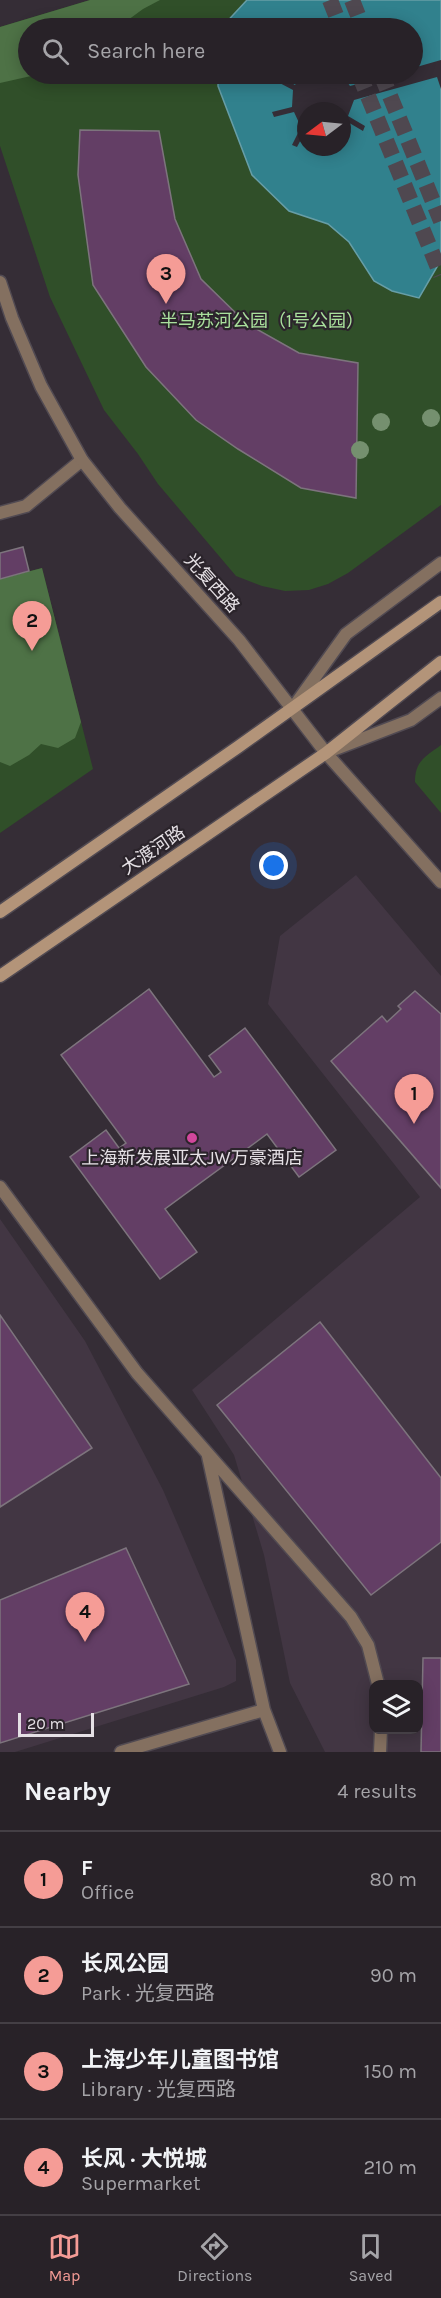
<!DOCTYPE html>
<meta charset="utf-8">
<style>
:root{--surface:#282228;--page:#342f34;--text:#f1f3f6;--muted:#a5a4a8;--line:#443f45;--accent:#f59c96}
body{margin:0;font-family:Karla,"Noto Sans SC",sans-serif;background:var(--page);color:var(--text)}
.controls{position:absolute;right:18px;bottom:18px;display:grid;overflow:hidden;border-radius:12px;box-shadow:0 3px 15px #0003}
.controls button{width:54px;height:54px;display:grid;place-items:center;padding:0;border:0;border-bottom:2px solid var(--line);background:var(--surface);color:var(--text);font:30px sans-serif}
.compass{position:absolute;left:297px;top:102px;width:54px;height:54px;border-radius:50%;background:var(--surface);box-shadow:0 3px 15px #0003;rotate:254deg}
.scale{position:absolute;left:18px;bottom:15px;width:76px;box-sizing:border-box;padding-left:6px;border:3px solid #e5e0e5;border-top:0;font-size:16px;line-height:21px;white-space:nowrap;color:#e5e0e5;-webkit-text-stroke:4px #2b242b;paint-order:stroke}
.you{position:absolute;left:274px;top:866px;width:21px;height:21px;margin:-15px;border:4px solid #fff;border-radius:50%;background:#1a73e8;box-shadow:0 0 0 9px #1a73e833}
.badge{display:grid;place-items:center;width:39px;height:39px;border-radius:50%;background:var(--accent);color:#111;font-size:20px;font-weight:700}
.pin{position:absolute;translate:-50% -50px;filter:drop-shadow(0 2px 3px #0008)}
.pin::after{content:'';position:absolute;top:32px;width:21px;height:18px;background:inherit;clip-path:polygon(0 0,100% 0,50% 100%)}
.list{margin:0;padding:0;list-style:none}
h2{display:flex;justify-content:space-between;align-items:center;height:78px;margin:0;padding:0 24px;font-size:26px}
h2 small{font-size:20px;font-weight:400;color:var(--muted)}
.list li{display:grid;grid-template-columns:39px 1fr auto;gap:18px;align-items:center;box-sizing:border-box;height:96px;padding:0 24px;border-top:2px solid var(--line)}
.list b{display:block;font-size:22px;white-space:nowrap}
.list p{margin:0;font-size:20px;white-space:nowrap;color:var(--muted)}
.list em{font-size:20px;font-style:normal;color:var(--muted)}
.icon{flex:none;width:33px;height:33px;fill:none;stroke:currentColor;stroke-width:2;stroke-linecap:round;stroke-linejoin:round}
.map{position:relative;flex:none;width:441px;height:1752px;overflow:hidden}
.search{position:absolute;background:var(--surface);box-shadow:0 3px 15px #0003;left:18px;right:18px;top:18px;height:66px;display:flex;align-items:center;gap:15px;box-sizing:border-box;padding:0 21px;border-radius:33px;color:var(--muted);font-size:22px}
.sheet{height:462px;background:var(--surface)}
nav{display:flex;justify-content:space-around;align-items:center;box-sizing:border-box;height:84px;border-top:2px solid var(--line);background:var(--surface);font-size:16px;color:var(--muted)}
nav a{display:grid;justify-items:center;gap:3px}
nav .on{color:var(--accent)}
.map>svg:first-child{display:block}
.built{fill:#423643;fill-rule:evenodd}
.green{fill:#304f29;fill-rule:evenodd}
.forest{fill:#4e7246}
.water{fill:#31818d;stroke:#679ea7;stroke-width:1.5;fill-rule:evenodd}
.pier{fill:#352d36}
.building{fill:#633e65;stroke:#7d747d;stroke-width:1.5}
.lines{fill:none;stroke-linecap:round;stroke-linejoin:round}
.trunk-tunnel{stroke:#4f4850;stroke-width:16;stroke-dasharray:16 8;stroke-linecap:butt}
.service-casing{stroke:#514a52;stroke-width:15}
.minor-casing{stroke:#514a52;stroke-width:15}
.tertiary-casing{stroke:#514a52;stroke-width:15}
.secondary-casing{stroke:#514a52;stroke-width:15}
.service{stroke:#847060;stroke-width:12}
.minor{stroke:#847060;stroke-width:12}
.tertiary{stroke:#847060;stroke-width:12}
.secondary{stroke:#b39479;stroke-width:12}
.tree{fill:#75906f}
.hotel-dot{fill:#d1479c;stroke:#2b242b;stroke-width:2}
.labels{text-anchor:middle;dominant-baseline:central;stroke-width:4.5;stroke-linejoin:round;paint-order:stroke}
.park-label{font-size:18px;fill:#aae19d;stroke:#2b242b}
.street-label{font-size:18px;fill:#e5e0e5;stroke:#2b242b}
.poi-label{font-size:18px;fill:#e5e0e5;stroke:#2b242b}
</style>
<div class="map">
<svg width="441" height="1752" viewBox="0 0 441 1752">
<rect width="100%" height="100%" fill="#352d36"/>
<path class="built" d="M356,875L441,976V1752H325L290,1683L264,1555L234,1455L192,1390L420,1197L268,1004L280,936ZM374,1684H418V1730H374Z
M0,1219L85,1341L163,1490L236,1660V1681L224,1687L15,1752H0Z"/>
<path class="green" d="M90,0H441V505L348,573L328,584L309,590L285,591L262,586L236,576L158,484L138,454L104,410L50,297L0,146V27ZM28,28H412V74H28ZM306,111H342V147H306Z
M42,568L93,769L0,833V579Z
M441,745V813L415,782C415,761 425,757 441,745Z"/>
<path class="forest" d="M90,0H160L143,9L117,28H28V74H40L0,83V27Z
M42,568L81,722L75,738L58,748L41,744L29,755L10,766L0,762V579Z"/>
<path class="water" d="M247,0H441V260L419,298L392,291L374,281L349,242L328,224L289,211L252,175L218,86V74H412V28H221ZM306,111H342V147H306Z"/>
<path class="pier" d="M441,60V89L437,77L354,100L348,116L365,126L363,131L346,121L342,124V111H306V130L297,147L292,145L301,127L294,112L274,117L272,112L292,107L293,90L274,80L276,74L295,85L300,77L309,74H344L343,76L350,86L395,74H412L413,68Z"/>
<path class="building" d="M80,130L159,131L175,219L201,279L246,323L299,353L358,363L356,498L301,488L238,449L196,420L146,367L93,285L78,175Z
M23,547L29,571L0,579V553Z
M149,989L214,1077L221,1072L209,1056L245,1028L336,1150L299,1177L267,1134L165,1209L197,1252L160,1279L70,1157L106,1130L119,1148L126,1143L61,1055Z
M415,991L441,1014V1188L331,1061L382,1016L387,1022L401,1009L398,1006Z
M0,1315L92,1448L0,1507Z
M320,1322L441,1478V1542L371,1595L217,1405Z
M126,1548L189,1684L0,1743V1600Z
M423,1658H441V1752H421Z"/>
<g class="lines">
<path class="trunk-tunnel" d="M330,0L341,28
M352,0L363,28
M359,74L441,275
M381,74L441,221"/>
<g class="service-casing">
<path id="service" d="M0,513L26,506L82,460"/>
</g>
<g class="minor-casing">
<path id="minor" d="M295,705L346,634L441,563
M333,750L411,720L441,698
M0,1187L137,1373L351,1617L368,1645L378,1684
M208,1456L264,1710L280,1752
M121,1752L264,1710
M380,1752L381,1730"/>
</g>
<g class="tertiary-casing">
<path id="tertiary" d="M0,282L12,318L41,386L82,460L120,508L239,640L326,753L441,882"/>
</g>
<g class="secondary-casing">
<path id="secondary" d="M0,912L238,747L441,602
M0,976L326,753L441,662"/>
</g>
<use href="#service" class="service"/>
<use href="#minor" class="minor"/>
<use href="#tertiary" class="tertiary"/>
<use href="#secondary" class="secondary"/>
</g>
<g class="tree">
<circle cx="431" cy="418" r="9"/>
<circle cx="381" cy="422" r="9"/>
<circle cx="360" cy="450" r="9"/>
</g>
<circle class="hotel-dot" cx="192" cy="1138" r="6"/>
<g class="labels">
<g class="park-label">
<text x="262" y="321">半马苏河公园（1号公园）</text>
</g>
<g class="street-label">
<text transform="translate(212 583) rotate(48)">光复西路</text>
<text transform="translate(153 850) rotate(-34)">大渡河路</text>
</g>
<g class="poi-label">
<text x="192" y="1158">上海新发展亚太JW万豪酒店</text>
</g>
</g>
</svg>
<div class="controls">
<button><svg class="icon" aria-label="layers" viewBox="0 0 24 24"><path d="M12 4l9 5-9 5-9-5zM3 14l9 5 9-5"/></svg></button>
</div>
<svg class="compass" viewBox="-18 -18 36 36"><path d="M0-13l5 13h-10z" fill="#e53935"/><path d="M0 13l5-13h-10z" fill="#a5a4a8"/></svg>
<div class="scale">20 m</div>
<div class="you"></div>
<div class="pin badge" style="left:414px;top:1124px">1</div>
<div class="pin badge" style="left:32px;top:651px">2</div>
<div class="pin badge" style="left:166px;top:304px">3</div>
<div class="pin badge" style="left:85px;top:1642px">4</div>
<div class="search"><svg class="icon" aria-label="search" viewBox="0 0 24 24"><circle cx="10" cy="10" r="6"/><path d="M15 15l6 6"/></svg>Search here</div>
</div>
<section class="sheet">
<h2>Nearby<small>4 results</small></h2>
<ul class="list">
<li><span class="badge">1</span><div><b>F</b><p>Office</p></div><em>80 m</em></li>
<li><span class="badge">2</span><div><b>长风公园</b><p>Park · 光复西路</p></div><em>90 m</em></li>
<li><span class="badge">3</span><div><b>上海少年儿童图书馆</b><p>Library · 光复西路</p></div><em>150 m</em></li>
<li><span class="badge">4</span><div><b>长风 · 大悦城</b><p>Supermarket</p></div><em>210 m</em></li>
</ul>
</section>
<nav>
<a class="on"><svg class="icon" aria-label="map" viewBox="0 0 24 24"><path d="M3 6l6-2 6 2 6-2v14l-6 2-6-2-6 2zM9 4v14M15 6v14"/></svg>Map</a>
<a><svg class="icon" aria-label="directions" viewBox="0 0 24 24"><path d="M12 3l9 9-9 9-9-9zM9 14v-3h6M13 9l2 2-2 2"/></svg>Directions</a>
<a><svg class="icon" aria-label="saved" viewBox="0 0 24 24"><path d="M7 4h10v16l-5-4-5 4z"/></svg>Saved</a>
</nav>
